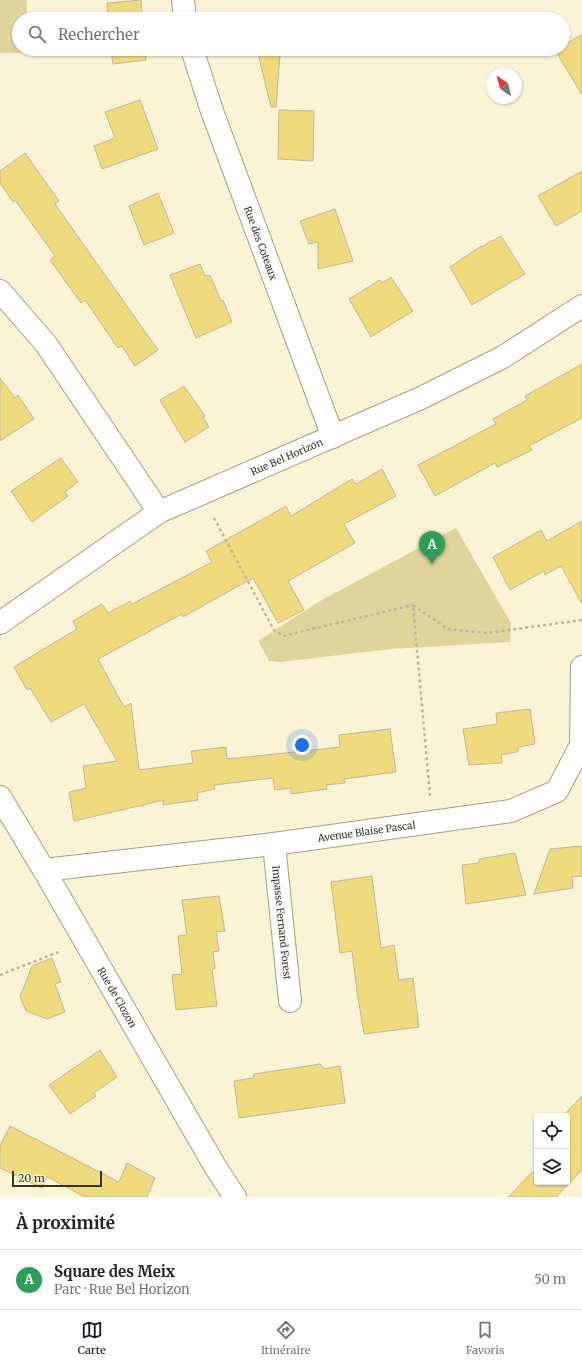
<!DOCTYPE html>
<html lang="fr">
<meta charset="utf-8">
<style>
:root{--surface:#fff;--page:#f6f6f6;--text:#222;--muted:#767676;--line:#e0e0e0;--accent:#111827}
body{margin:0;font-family:Merriweather,serif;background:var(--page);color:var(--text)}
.controls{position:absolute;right:12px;bottom:12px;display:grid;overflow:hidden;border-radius:4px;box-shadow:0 1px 3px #0004}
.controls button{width:36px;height:36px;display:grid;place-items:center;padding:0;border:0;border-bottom:1px solid var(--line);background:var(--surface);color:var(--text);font:20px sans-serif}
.compass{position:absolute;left:486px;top:68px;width:36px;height:36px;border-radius:50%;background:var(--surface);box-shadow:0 1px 3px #0004;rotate:325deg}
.scale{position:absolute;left:12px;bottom:10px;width:90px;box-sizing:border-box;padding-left:4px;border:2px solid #353227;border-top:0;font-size:11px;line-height:14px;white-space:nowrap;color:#353227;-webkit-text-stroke:3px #faf3d5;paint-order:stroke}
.you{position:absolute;left:302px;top:745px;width:14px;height:14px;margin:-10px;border:3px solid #fff;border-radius:50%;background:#1a73e8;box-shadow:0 0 0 6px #1a73e833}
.badge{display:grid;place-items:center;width:26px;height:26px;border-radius:50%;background:var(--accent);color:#fff;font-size:13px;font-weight:700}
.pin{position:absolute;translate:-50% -33px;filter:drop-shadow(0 1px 2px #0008)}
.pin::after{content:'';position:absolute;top:21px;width:14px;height:12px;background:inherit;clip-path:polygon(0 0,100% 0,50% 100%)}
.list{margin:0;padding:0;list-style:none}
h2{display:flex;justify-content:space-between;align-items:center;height:52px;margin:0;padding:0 16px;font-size:17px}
h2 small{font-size:13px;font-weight:400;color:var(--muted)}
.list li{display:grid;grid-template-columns:26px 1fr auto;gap:12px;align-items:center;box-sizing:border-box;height:60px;padding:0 16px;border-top:1px solid var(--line)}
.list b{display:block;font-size:15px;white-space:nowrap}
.list p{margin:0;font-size:13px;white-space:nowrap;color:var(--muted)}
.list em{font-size:13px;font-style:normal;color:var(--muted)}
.icon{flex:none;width:22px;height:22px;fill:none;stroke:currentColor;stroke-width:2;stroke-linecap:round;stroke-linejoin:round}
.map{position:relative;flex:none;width:582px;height:1197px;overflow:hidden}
.search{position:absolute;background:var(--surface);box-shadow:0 1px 3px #0004;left:12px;right:12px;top:12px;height:44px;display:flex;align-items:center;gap:10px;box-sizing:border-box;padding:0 14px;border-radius:22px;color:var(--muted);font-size:15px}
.sheet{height:112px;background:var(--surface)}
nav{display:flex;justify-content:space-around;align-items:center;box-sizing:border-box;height:56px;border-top:1px solid var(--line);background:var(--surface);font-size:11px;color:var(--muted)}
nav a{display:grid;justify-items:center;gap:2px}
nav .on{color:var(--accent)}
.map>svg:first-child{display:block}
.green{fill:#e0d49d}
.building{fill:#efda7e;stroke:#beb89b}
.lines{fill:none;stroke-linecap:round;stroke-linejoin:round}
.minor-casing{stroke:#a59f83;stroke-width:24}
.path{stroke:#bab59d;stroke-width:2.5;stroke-dasharray:3 3;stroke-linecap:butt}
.minor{stroke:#fff;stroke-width:22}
.labels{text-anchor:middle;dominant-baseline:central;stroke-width:3;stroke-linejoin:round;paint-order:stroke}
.street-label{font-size:10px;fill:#353227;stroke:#faf3d5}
</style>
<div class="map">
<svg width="582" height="1197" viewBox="0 0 582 1197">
<rect width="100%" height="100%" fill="#faf3d5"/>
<path class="green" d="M0,0H27V19H19V49H27L26,53H0Z
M456,528L511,623L510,642L391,649L281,662L269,661L258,641L320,601Z"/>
<path class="building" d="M141,0L142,19H108L107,3Z
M236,15L280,16L281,19H236Z
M582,34V95L555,50L563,49V46Z
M111,49H145L146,60L113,64Z
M257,49H285V55H280L276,107H271Z
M140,100L158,149L102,169L94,146L115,138L105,112Z
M279,110L314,111L313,161L278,159Z
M25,153L59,201L55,204L158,350L135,366L122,346L118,348L85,300L81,303L50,260L55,256L15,200L13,202L0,183V171Z
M582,171V211L556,226L538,196Z
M158,193L174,233L144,245L129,206Z
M335,209L353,261L318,269V242L309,244L300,221Z
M501,236L525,274L472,305L450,267L481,246V247Z
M200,264L205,276L210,275L221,301L223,300L232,322L196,338L170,275Z
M391,277L413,311L371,337L349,299L380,280L382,283Z
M582,364V418L529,446L532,450L497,467L495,463L435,496L418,465L496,424L493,419L527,400L525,396Z
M0,378L15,398L18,395L34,419L0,441Z
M184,386L205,416L203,417L209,427L185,442L160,400Z
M61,458L78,482L65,492L68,496L32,522L11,491Z
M382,469L396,496L344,524L355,543L288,581L304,610L278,623L253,578L183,617L182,614L98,659L124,707L131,703L139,770L193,763L191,751L226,747L227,759L304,751L340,747L339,735L390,729L396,772L344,779L345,783L326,785L327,789L291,794V788L275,790L273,778L214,785L215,789L197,793L198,800L163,805V800L143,805L144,807L143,805L74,821L69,792L86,788L83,766L117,761L84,704L51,722L30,688L27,690L14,667L77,629L73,621L102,604L108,613L130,601L132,604L212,562L206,551L286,506L291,516L352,479L356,484Z
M582,521V604L561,566L545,575L544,571L510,590L493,557L541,530L547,541Z
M530,709L535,744L519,747L517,752L501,755L502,763L469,765L463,729L497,724L496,713Z
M582,846V876L572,877L573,888L534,894L550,849Z
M515,853L526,895L466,904L462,865L479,863V859Z
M372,876L381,948L394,945L399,980L413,978L419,1027L364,1034L358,998L352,951L340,953L331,882Z
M219,896L225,931L216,932L219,951L213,952L215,969H212L217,1006L176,1010L172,975L182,974L178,936L187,935L182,900Z
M52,958L61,982L55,984L65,1012L47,1019L26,1011L20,997L32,966Z
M100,1050L117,1077L94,1093L96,1096L70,1114L49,1085Z
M320,1064L324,1069L340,1066L345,1103L239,1118L234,1081L253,1078L254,1074Z
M582,1096V1170L556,1197H508L537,1167V1182H567V1116H563Z
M10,1126L119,1182L127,1163L155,1178L147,1197H85L47,1177L42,1188L0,1168V1146Z"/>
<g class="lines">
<g class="minor-casing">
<g id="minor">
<path d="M183,0L185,19"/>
<path id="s1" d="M192,49L212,111L333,437"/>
<path d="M0,291L46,344L159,512"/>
<path id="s2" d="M0,623L159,512L421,398L503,357L582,306"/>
<path id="s3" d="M0,797L44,870L216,1168L235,1197"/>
<path id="s4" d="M274,844L290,1001"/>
<path id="s5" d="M44,870L274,844L511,811L557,791L581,745L582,667"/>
</g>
</g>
<path class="path" d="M214,518L274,630L283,636L413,605
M430,796L413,605L448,629L487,633L582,620
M0,975L61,951"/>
<use href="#minor" class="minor"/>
</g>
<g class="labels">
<g class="street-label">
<text stroke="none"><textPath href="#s1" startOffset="206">Rue des Coteaux</textPath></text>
<text stroke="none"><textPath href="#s2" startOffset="333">Rue Bel Horizon</textPath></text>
<text stroke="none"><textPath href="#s5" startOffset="325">Avenue Blaise Pascal</textPath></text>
<text stroke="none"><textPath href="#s4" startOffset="79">Impasse Fernand Forest</textPath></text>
<text stroke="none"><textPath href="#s3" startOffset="232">Rue de Clozon</textPath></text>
</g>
</g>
</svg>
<div class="controls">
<button><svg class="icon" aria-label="locate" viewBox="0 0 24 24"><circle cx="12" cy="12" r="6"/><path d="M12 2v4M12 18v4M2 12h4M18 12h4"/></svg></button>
<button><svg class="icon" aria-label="layers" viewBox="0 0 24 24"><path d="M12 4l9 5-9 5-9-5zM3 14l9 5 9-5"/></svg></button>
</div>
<svg class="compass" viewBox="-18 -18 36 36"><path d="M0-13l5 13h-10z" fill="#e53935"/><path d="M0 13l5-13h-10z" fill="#767676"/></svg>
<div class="scale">20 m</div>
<div class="you"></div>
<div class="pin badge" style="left:432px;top:564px;background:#2e9e5b">A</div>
<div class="search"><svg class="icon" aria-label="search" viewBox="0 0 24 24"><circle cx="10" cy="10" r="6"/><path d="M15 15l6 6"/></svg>Rechercher</div>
</div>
<section class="sheet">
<h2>À proximité<small></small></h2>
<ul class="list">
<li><span class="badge" style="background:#2e9e5b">A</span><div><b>Square des Meix</b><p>Parc · Rue Bel Horizon</p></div><em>50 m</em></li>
</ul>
</section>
<nav>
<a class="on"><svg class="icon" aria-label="map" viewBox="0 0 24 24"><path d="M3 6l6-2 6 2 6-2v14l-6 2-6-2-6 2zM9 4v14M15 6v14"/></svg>Carte</a>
<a><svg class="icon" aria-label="directions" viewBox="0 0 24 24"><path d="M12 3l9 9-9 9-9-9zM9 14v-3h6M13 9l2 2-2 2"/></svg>Itinéraire</a>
<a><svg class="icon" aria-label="saved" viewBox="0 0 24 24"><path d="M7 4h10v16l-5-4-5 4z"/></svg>Favoris</a>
</nav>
